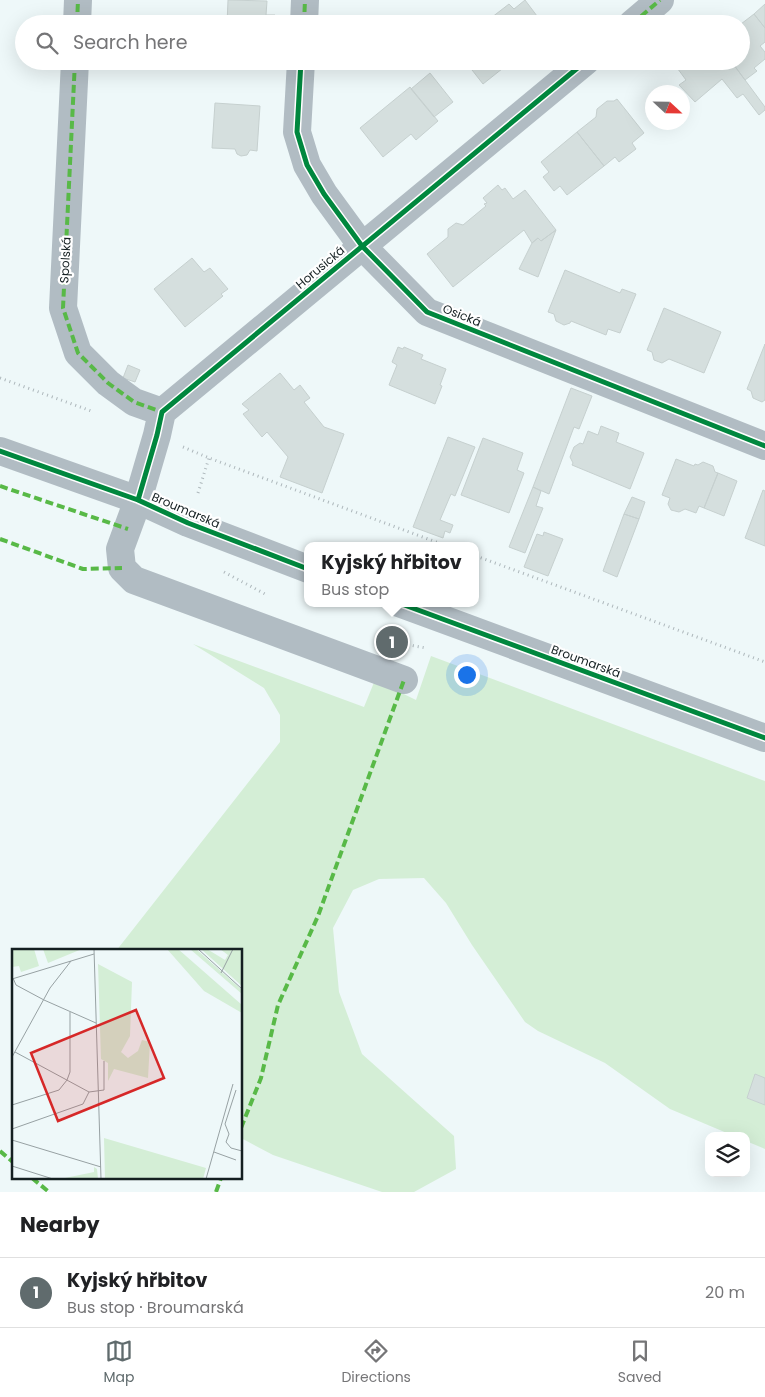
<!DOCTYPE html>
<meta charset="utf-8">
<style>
:root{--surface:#fff;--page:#f6f6f6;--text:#202124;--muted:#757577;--line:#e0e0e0;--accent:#606b6d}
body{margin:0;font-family:Poppins,sans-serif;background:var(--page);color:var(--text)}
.controls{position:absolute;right:15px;bottom:15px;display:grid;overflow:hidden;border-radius:10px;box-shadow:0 5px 20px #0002}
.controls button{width:45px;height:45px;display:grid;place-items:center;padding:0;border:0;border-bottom:1px solid var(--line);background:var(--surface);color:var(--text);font:25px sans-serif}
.compass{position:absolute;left:645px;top:85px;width:45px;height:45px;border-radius:50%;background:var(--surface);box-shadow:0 5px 20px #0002;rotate:112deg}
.you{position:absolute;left:466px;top:674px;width:18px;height:18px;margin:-12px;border:4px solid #fff;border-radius:50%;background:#1a73e8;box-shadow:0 0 0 8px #1a73e833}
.badge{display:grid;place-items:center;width:32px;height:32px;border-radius:50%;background:var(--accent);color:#fff;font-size:16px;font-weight:700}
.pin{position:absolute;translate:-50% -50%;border:2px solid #fff;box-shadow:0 1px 5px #0006}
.popup{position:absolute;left:304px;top:542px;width:175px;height:65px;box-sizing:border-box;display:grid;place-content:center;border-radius:10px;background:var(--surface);filter:drop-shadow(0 1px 4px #0005);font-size:16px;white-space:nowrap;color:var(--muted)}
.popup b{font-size:19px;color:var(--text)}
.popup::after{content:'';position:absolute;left:50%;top:100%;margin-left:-10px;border:10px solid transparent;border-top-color:var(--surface)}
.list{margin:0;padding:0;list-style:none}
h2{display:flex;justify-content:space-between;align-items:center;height:65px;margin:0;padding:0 20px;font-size:21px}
h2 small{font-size:16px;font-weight:400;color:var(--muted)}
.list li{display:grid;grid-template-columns:32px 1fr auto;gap:15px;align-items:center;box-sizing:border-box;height:70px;padding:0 20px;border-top:1px solid var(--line)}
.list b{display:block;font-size:19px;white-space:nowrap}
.list p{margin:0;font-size:16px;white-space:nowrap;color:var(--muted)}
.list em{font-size:16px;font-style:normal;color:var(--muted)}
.icon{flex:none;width:28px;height:28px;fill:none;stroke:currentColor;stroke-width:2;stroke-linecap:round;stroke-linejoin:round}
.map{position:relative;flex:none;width:765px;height:1192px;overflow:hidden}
.search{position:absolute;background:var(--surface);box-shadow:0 5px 20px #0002;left:15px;right:15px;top:15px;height:55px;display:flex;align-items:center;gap:12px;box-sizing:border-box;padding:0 18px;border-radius:28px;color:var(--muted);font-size:19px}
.sheet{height:135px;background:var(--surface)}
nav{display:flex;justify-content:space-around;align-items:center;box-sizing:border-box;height:70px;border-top:1px solid var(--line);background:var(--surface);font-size:14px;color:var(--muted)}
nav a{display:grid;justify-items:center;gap:2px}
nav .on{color:var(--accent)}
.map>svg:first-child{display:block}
.green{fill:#d4eed6}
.building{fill:#d5dfde;stroke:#c6d0cf}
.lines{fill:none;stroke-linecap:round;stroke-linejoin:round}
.path{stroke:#adb7bb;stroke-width:3;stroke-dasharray:1 4;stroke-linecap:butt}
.minor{stroke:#b1bcc3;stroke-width:28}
.quiet{stroke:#58b947;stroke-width:4;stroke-dasharray:8 4;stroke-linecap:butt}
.cycleway-casing{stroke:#fff;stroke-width:8}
.cycleway{stroke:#00873e;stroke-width:5}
.labels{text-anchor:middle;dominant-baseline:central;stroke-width:4.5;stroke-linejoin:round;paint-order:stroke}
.street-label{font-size:12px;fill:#141f21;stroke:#fff}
.inset-road{fill:none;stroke:#97a1a3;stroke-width:1}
.view{fill:#d62828;fill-opacity:0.15;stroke:#d62828;stroke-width:2.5}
.inset-edge{fill:none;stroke:#141f21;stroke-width:2.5}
</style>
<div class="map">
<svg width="765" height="1192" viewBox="0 0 765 1192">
<rect width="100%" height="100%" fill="#eef8f9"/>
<path class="green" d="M193,644L364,707L375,680L416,700L431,656L765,781V1078L755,1075L747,1098L765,1105V1149L746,1141V1136H734L670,1109L605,1063L538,1031L525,1022L472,945L446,903L424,878L379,879L353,890L333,928L339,992L362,1054L454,1136L456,1169L414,1192H382L273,1155L241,1138V951H116L280,742V715L264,688Z"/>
<path class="building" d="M228,0L267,1L266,15H275L274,24H227Z
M525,0L543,24H489L487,21L509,4L514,9Z
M765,4V28L754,14Z
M754,14L765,28V42L760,46L765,52V59L754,68L757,71L745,80L731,61H741V24Z
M465,61H512L483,84Z
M672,61H731L765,107V110L759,115L743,94L737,98L722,79L695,102L679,85L686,80Z
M430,73L453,102L434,117L411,89Z
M410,87L438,121L416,140L411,134L383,157L360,128Z
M617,99L644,133L632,143L636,149L619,162L615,157L604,166L577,132L596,117L597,109L607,101H614Z
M215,103L260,106L257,151L250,150L247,155L241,156L237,154L235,149L212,148Z
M577,132L604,166L567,195L560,186L554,191L543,177L549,172L541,162Z
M498,185L502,190L505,188L513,199L525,190L556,230L541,241L538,238L532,243L524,230L453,287L427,254L448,237V229L456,223L463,225L486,206L484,204L487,203L483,198Z
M556,230L538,277L519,269L532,243L538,238L541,241Z
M192,258L204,272L210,268L228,289L221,294L223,296L185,327L154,289Z
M565,270L620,293L622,289L636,294L620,333L608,329L606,335L571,321L570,323L564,325L556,321L554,314L548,312Z
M664,308L721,332L704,373L669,359L662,363L654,360L652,352L647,350Z
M765,344V400L762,402L753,398L751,391L747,389Z
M398,347L403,349L404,347L423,355L421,359L446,369L440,385L442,386L435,404L389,385L397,365L392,362Z
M128,365L140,370L135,382L123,378Z
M280,373L294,390L300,385L310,398L304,402L324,427L344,434L322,493L280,477L288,457L267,432L262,437L243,414L249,410L242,404Z
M571,388L592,396L579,429L574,427L549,494L533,487Z
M601,426L619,433L616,442L644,453L630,489L572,465L573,463L570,457L574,447L580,443L583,444L588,431L598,435Z
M448,437L475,447L455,496L451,494L440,520L453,525L450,533L445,531L443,538L413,527Z
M483,438L523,453L517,470L524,473L509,513L461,495Z
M676,459L694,466L695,464L698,465L703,462L713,466L715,472L718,473L704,508L699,506L696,513L685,509L679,512L671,510L668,504L670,498L662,495Z
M718,473L737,481L724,516L704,508Z
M533,487L541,491L536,506L543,508L525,553L509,547Z
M763,490L765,491V546L745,538Z
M632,497L645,502L639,519L624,514Z
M624,514L639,519L617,577L603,571Z
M544,532L563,539L548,576L524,567L537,534L543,536Z
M755,1074L765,1078V1105L747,1098Z"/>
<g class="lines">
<path class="path" d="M0,378L94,412
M183,447L209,458L447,546
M198,493L209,458
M476,556L765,662
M224,572L265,594
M398,643L426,648"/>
<path class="minor" d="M77,24L78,0
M304,24L305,0
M632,24L660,0
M75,61L63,308L78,353L108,383L134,402L162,412
M301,61L297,132L307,165L324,194L362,246L427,312L765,446
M0,451L138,500L188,523L308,569
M399,603L765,738
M404,680L134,580L122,568L120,549L138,500L157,435L162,412L586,61"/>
<path class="quiet" d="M77,24L78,0
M304,24L305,0
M632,24L660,0
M75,61L63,308L78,353L108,383L134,402L162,412
M0,486L128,529
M0,539L83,569L122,568
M241,1128L261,1078L278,1005L318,916L404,680
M0,1151L14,1163
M32,1178L49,1192
M216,1192L221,1178"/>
<g class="cycleway-casing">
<path id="cycleway" d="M301,61L297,132L307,165L324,194L362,246L427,312L765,446
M0,451L138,500L188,523L308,569
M138,500L157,435L162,412L586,61
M399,603L765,738"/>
</g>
<use href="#cycleway" class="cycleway"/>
</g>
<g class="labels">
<g class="street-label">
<text transform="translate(65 260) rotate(-87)">Spolská</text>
<text transform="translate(320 267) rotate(-40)">Horusická</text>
<text transform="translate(462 315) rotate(22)">Osická</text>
<text transform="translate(186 510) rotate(23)">Broumarská</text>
<text transform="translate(586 661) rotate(20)">Broumarská</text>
</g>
</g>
<g transform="translate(12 949)">
<rect width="230" height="230" fill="#eef8f9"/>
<path d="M0,0H22L27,17L9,23L7,17L0,18ZM31,0H70L36,14ZM155,0H166L230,56V64L192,42ZM178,0H184L230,41V45ZM189,0H195L213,11L216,6L208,0H230V37ZM86,15L120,33L118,87L109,103L116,109L126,102L130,91L138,93L136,129L102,120L96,132V114L89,110ZM92,189L194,219L191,230H93ZM82,218L85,220L86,230L53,229L82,223Z" fill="#d4eed6"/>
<path class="inset-road" d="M82,0L89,230M186,0L230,40M209,24L221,0M1,29L4,36L32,51L84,74M0,30L82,5M3,103L77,143L92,141V112M0,108L38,39L59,12M224,141L213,175L217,185L214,193L219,199L230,202M0,156L47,141L55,131L58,123V63M0,180L71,155L77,143M0,191L89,218M202,203L224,211M0,217L41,230M194,230L221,135"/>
<path class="view" d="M124,61L152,129L46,172L19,104Z"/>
<rect width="230" height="230" class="inset-edge"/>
</g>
</svg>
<div class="controls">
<button><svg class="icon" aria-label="layers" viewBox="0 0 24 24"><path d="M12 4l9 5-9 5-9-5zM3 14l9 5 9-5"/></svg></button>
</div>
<svg class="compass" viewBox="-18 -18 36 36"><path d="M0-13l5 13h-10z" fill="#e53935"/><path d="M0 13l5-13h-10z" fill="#757577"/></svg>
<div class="you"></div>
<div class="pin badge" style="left:392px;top:642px">1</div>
<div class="popup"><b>Kyjský hřbitov</b>Bus stop</div>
<div class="search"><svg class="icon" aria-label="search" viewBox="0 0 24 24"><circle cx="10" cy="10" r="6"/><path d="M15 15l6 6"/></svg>Search here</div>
</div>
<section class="sheet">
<h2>Nearby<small></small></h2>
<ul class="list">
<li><span class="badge">1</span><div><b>Kyjský hřbitov</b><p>Bus stop · Broumarská</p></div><em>20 m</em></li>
</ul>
</section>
<nav>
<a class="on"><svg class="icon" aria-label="map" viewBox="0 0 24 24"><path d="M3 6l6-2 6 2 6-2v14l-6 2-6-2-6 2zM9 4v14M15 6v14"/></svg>Map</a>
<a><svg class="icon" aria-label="directions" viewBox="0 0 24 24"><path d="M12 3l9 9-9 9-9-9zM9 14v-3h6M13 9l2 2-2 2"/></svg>Directions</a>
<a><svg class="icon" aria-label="saved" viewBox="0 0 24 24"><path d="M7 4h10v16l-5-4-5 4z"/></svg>Saved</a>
</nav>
